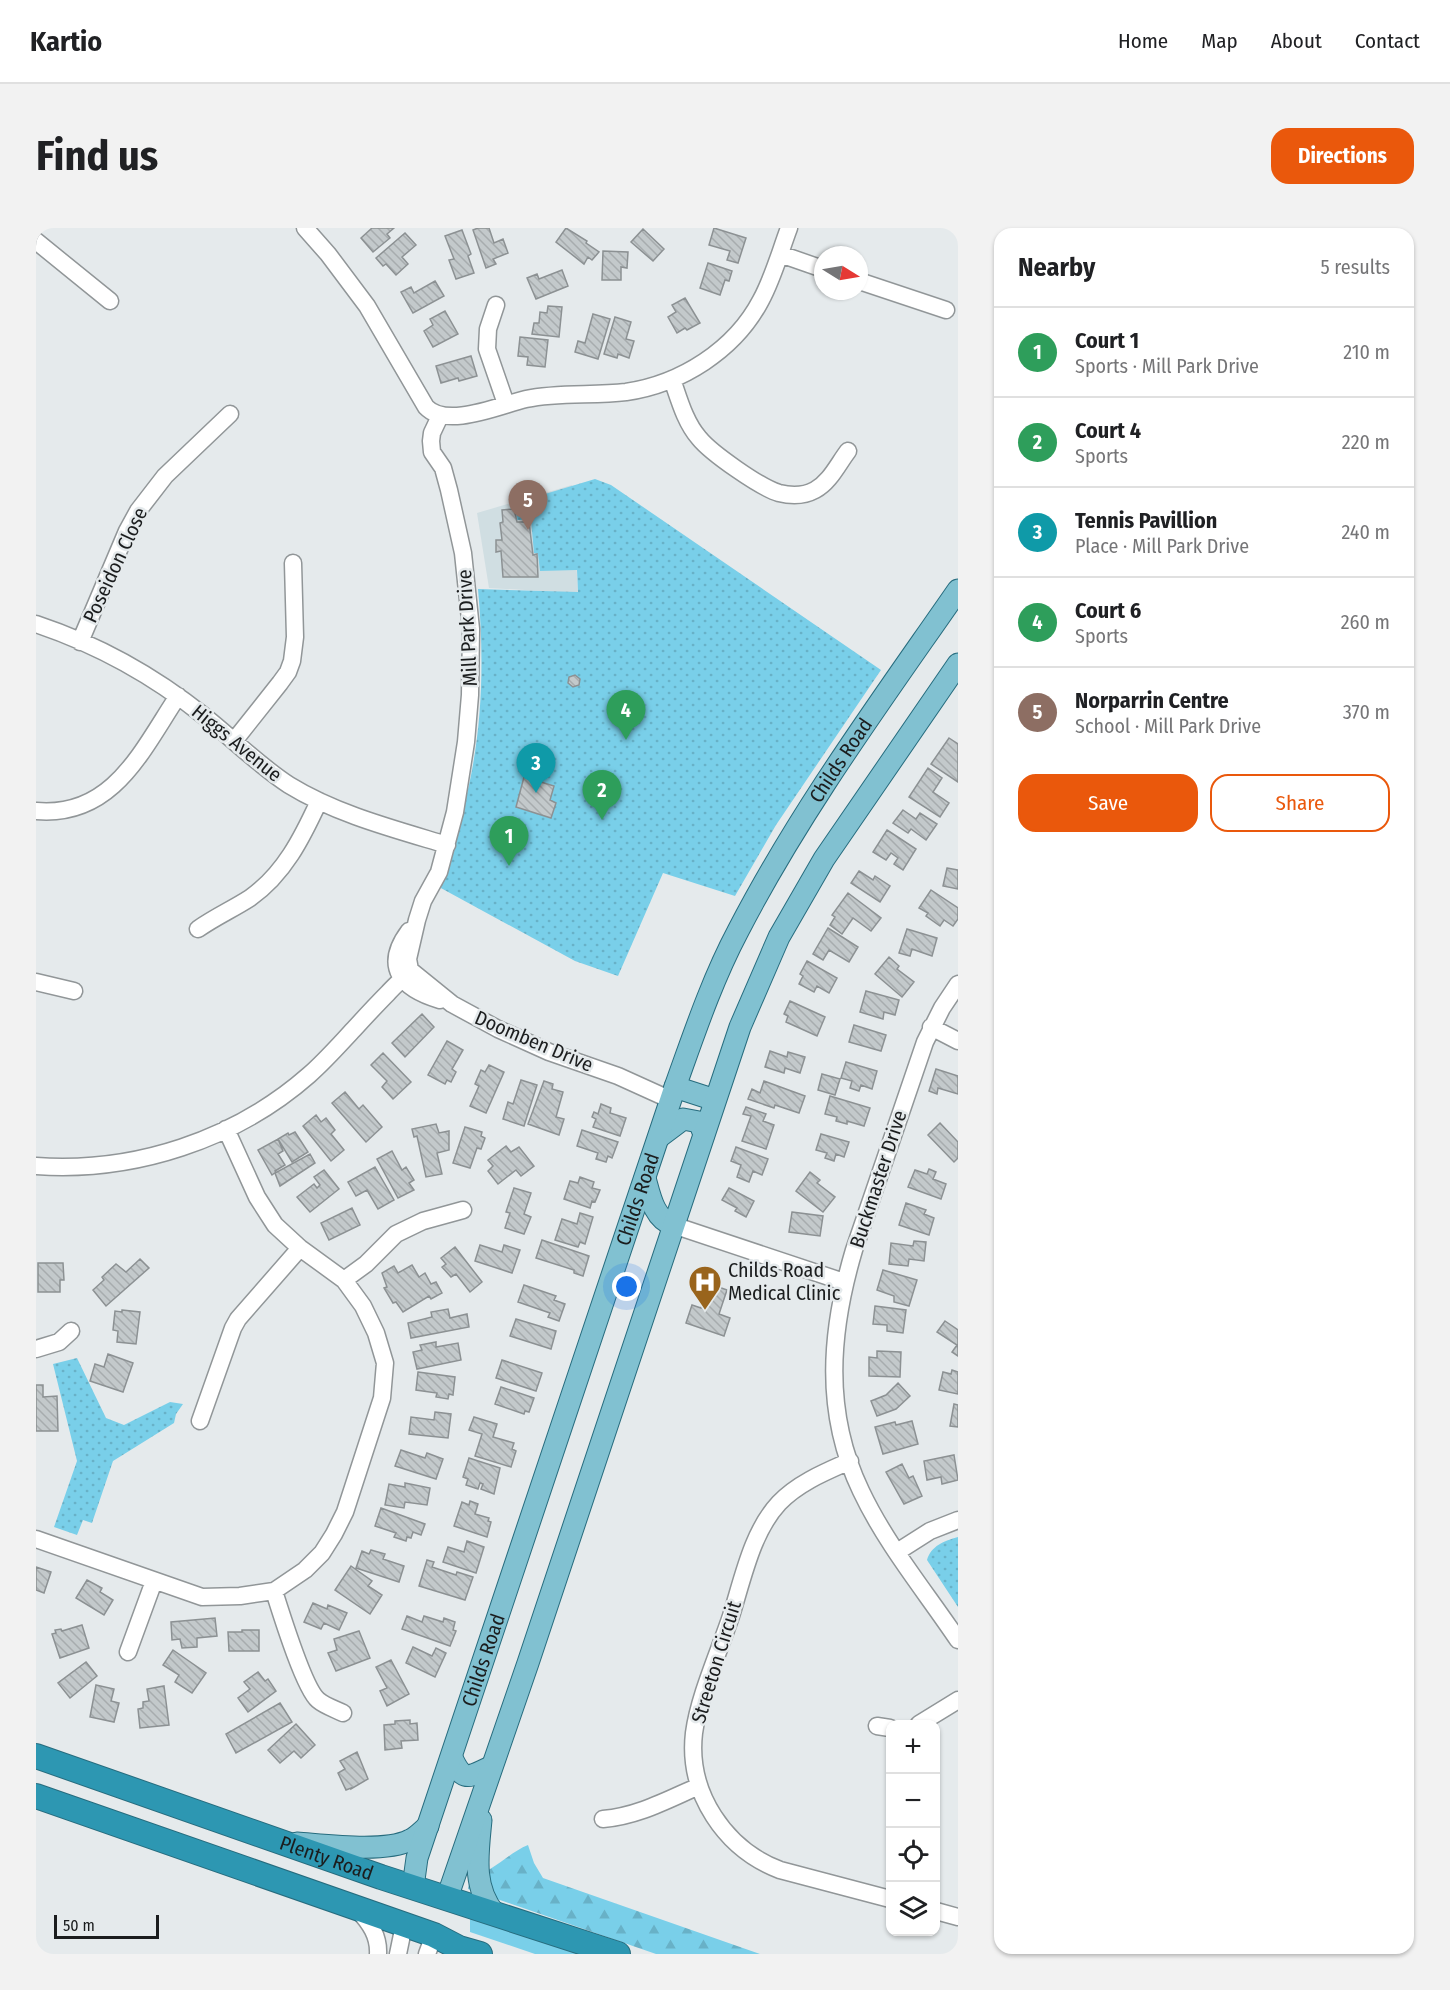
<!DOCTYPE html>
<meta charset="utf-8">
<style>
:root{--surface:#fff;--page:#f2f2f2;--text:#202124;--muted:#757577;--line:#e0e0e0;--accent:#ea580c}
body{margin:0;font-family:"Fira Sans Condensed",sans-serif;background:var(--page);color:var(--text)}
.controls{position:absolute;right:18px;bottom:18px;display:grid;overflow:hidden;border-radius:12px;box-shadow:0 2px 4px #0004}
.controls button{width:54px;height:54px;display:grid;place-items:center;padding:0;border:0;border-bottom:2px solid var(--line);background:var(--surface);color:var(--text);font:30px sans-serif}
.compass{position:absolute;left:778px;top:18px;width:54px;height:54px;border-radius:50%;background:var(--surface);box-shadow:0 2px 4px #0004;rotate:101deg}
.scale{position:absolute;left:18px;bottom:15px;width:105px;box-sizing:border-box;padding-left:6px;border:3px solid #1b1d1e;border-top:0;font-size:16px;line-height:21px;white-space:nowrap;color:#1b1d1e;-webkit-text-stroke:4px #e5eaec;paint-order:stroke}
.you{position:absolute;left:591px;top:1059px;width:21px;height:21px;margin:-15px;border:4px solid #fff;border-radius:50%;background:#1a73e8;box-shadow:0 0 0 9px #1a73e833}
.badge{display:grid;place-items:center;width:39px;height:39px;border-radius:50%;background:var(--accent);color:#fff;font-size:20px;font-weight:700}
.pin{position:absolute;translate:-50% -50px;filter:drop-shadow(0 2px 3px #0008)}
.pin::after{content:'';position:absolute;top:32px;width:21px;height:18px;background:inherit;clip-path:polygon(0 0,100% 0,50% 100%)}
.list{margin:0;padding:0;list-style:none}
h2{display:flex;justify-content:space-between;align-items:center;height:78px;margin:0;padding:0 24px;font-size:26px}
h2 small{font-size:20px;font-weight:400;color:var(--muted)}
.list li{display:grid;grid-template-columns:39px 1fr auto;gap:18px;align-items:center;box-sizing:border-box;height:90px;padding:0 24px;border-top:2px solid var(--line)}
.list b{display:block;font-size:22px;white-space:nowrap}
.list p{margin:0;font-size:20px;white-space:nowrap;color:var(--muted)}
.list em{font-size:20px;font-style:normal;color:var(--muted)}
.actions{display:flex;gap:12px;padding:18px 24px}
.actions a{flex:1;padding:14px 0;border:2px solid var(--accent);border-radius:18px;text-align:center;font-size:21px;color:var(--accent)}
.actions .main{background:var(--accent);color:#fff}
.icon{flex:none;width:33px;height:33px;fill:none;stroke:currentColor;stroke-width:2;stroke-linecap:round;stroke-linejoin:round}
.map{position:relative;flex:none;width:922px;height:1726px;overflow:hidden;border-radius:18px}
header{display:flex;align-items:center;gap:36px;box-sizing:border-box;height:84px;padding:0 30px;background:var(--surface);border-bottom:2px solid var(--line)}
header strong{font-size:28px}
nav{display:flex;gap:33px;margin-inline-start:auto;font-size:21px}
.intro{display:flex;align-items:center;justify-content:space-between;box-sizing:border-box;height:144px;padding:0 36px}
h1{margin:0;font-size:42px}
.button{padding:15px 27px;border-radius:18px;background:var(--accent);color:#fff;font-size:21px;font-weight:700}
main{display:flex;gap:36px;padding:0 36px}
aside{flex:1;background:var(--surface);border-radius:18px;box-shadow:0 2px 4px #0004}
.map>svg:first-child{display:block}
.built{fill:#d0dee2}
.green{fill:#79cfe9}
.forest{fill:url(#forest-firs)}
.park{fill:url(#park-dots)}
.building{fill:url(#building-back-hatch);stroke:#8c9193;stroke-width:1.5}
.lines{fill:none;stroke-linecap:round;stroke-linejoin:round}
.minor-casing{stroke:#919698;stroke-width:19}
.major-casing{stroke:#276c7e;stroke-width:23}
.highway-casing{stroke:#276c7e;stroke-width:26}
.minor{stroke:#fff;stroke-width:16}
.major{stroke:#81c1d1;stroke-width:21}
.highway{stroke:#2d97b2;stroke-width:24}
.labels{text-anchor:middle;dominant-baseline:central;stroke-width:5;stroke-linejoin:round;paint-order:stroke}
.street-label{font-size:20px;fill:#1b1d1e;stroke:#e5eaec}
.poi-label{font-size:20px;fill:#1b1d1e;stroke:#e5eaec;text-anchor:start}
</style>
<header>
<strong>Kartio</strong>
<nav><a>Home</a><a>Map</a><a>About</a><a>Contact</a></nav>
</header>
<div class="intro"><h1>Find us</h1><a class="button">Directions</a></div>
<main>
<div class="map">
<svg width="922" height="1726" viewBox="0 0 922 1726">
<defs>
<pattern id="forest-firs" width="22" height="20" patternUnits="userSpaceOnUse" patternTransform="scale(1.5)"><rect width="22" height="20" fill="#79cfe9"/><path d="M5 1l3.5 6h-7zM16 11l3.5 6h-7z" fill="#68b1c7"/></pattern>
<pattern id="park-dots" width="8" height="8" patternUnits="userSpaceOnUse" patternTransform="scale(1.5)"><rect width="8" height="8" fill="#79cfe9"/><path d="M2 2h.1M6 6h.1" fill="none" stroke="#68b1c7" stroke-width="1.8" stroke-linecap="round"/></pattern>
<pattern id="building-back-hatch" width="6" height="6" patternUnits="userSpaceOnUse" patternTransform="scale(1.5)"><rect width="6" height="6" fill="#c3c9cb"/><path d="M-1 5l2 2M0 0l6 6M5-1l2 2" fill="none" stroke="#a7acae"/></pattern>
</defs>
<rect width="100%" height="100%" fill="#e5eaec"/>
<path class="built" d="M536,257L542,365L453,360L441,285Z"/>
<path class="green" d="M434,1691L445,1692L545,1726H499L434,1704Z"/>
<path class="forest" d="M492,1617L498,1635L507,1650L724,1726H620L432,1661L434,1649C455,1646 472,1625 492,1617Z"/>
<path class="park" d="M559,251L575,257L845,442L740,597L699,668L627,645L582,748L539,733L403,659C413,625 425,592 433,557C447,493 448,427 442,361L542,364L541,342L504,343L502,326L498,325L495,292H481L479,275Z
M41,1130L70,1190L88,1197L134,1174L147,1176L140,1186L138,1195L77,1233L56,1295L47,1292L41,1307L18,1299L41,1233L17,1136Z
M922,1309V1379L891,1332C895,1318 908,1313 922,1309Z"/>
<path class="building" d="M336,0H358L351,6L354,10L337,24L325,10Z
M442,0H453L458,15L467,11L472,25L457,31L460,36L450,40L437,2Z
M530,0L551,13L550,15L563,24L556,32L552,29L548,36L520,14Z
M678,0L710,10L702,35L691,32L694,23L673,17Z
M607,1L628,21L617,33L595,14Z
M426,2L435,26L432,28L438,45L420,51L413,32L418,31L409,8Z
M369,5L380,17L366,29L372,36L360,47L350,36L347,38L340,30Z
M567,23L592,24L591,40L585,39V52H566Z
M672,35L696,43L693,53L689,52L684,67L664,60Z
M526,42L532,58L500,71L491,50L501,46L503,51Z
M399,53L408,68L377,85L365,64L375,59L378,65Z
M649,70L664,95L651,102L649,100L641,105L632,89L640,84L636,77Z
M512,78L526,79L523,109L496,106L498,95H503L504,84L511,85Z
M409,83L422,106L397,119L388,103L397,97L394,91Z
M557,86L574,91L562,131L539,124L542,113L549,115Z
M579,89L595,94L590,111L598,113L593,130L582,126L581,130L568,126Z
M484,109L512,112L509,139L491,137L492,129L482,128Z
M435,128L441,148L423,153L422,150L405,155L400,138Z
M478,281L481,294H493L497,327L501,326L502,349H467L465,323L460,324V312H466L464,295L467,294L466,282Z
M539,447L544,451L543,457L537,459L532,455L533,449Z
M913,510L922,516V554L895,536Z
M892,540L906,550L897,564L913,575L904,589L873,569Z
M488,549L518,558L514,572L520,575L515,590L480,579Z
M867,582L880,591L884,585L901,596L890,612L875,601L872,605L857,595Z
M851,602L880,621L867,642L858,636L862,630L855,625L850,632L837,624Z
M911,640L922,642V661L907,658Z
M823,643L837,652L839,648L854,658L844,674L815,655Z
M895,662L922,680V691L917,698L908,692L904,698L890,688L892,685L883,680Z
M812,665L845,690L835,703L817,690L806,706L794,697L799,689L796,687Z
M792,700L822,719L813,734L793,722L787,732L777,726Z
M871,701L901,710L896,728L876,721L874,728L863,725Z
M853,729L863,738L861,741L878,754L866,769L839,746Z
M771,733L801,750L793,765L781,758L778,764L763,756L767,748L764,746Z
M830,763L863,772L859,787L848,784L847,791L824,784Z
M754,773L789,789L781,808L750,794L752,788L748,786Z
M386,786L398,799L369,829L356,815Z
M818,797L850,807L845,823L813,814Z
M411,813L427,822L416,841L420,844L415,854L411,852L409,856L392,847Z
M734,823L751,829L752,824L769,829L764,845L749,840L748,845L729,839Z
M347,825L375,854L357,871L346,859L351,853L335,837Z
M810,834L841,843L836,861L825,857L823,863L814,860L816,853L805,850Z
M453,837L468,844L450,885L434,878L443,858L439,856L445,842L449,844Z
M900,841L922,848V866L902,860L901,866L893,863Z
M786,846L804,851L799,867L782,862Z
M485,852L501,857L488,898L467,891L472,874L477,876Z
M508,853L517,856L516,861L527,864L520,889L528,891L523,907L492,896Z
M728,853L769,868L763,885L739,877L738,880L712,871L716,861L724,865Z
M309,864L323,881L327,877L346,899L330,914L296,875Z
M794,868L834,880L828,898L811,893V896L800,893L801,889L789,886Z
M565,876L575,880L574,885L590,890L584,908L557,899L560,891L556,889L558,884L562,886Z
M710,879L730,886L727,893L738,897L730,921L706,913L715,888L707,886Z
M280,887L285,894L290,890L299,902L295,906L308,922L295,933L267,898Z
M904,895L922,914V930L918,934L892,907Z
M400,896L403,905L413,903V922L401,925L406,946L390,949L381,908L378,909L376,901Z
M429,899L446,904L445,908L449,910L445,921L441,920L434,940L417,935Z
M546,902L582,914L576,930L572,928L570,934L560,931L562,925L541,918Z
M259,904L272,924L256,934L242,911L252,905L253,907Z
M785,906L813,914L808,929L800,926L798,933L789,930L791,925L780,922Z
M242,911L247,923L242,926L249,937L239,943L240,944L236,947L222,922Z
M470,918L475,924L483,919L498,938L485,948L480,942L462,956L452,943L457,938L452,932Z
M700,919L732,931L726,947L717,943L713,954L701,949L705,937L695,933Z
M356,923L366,942L370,939L378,952L373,955L378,962L362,970L341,931Z
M274,926L279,935L244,958L239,945Z
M339,939L358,972L342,981L331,962L320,968L312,954Z
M893,941L900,944L897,951L910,956L905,971L872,959L879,942L891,946Z
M288,942L303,961L274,984L261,969L278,956L281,960L284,957L278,949Z
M774,944L784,952L781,955L799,969L787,984L760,963Z
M544,949L558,954L556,960L564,962L559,974L556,973L554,980L528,971L534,953L542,955Z
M478,960L495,965L488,986L495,989L488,1006L469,1000L474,985L470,984Z
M693,960L718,973L710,989L699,983L701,980L686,972Z
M870,975L890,982L888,986L898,990L893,1007L863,997Z
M316,980L324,997L293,1012L285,995Z
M756,984L787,988L784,1008L753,1004Z
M544,985L557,989L549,1016L544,1014L542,1019L519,1012L526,991L541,996Z
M506,1012L553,1028L547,1048L538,1045V1042L500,1030Z
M878,1013L890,1014L888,1033L873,1031L872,1038L853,1036L855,1015L877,1018Z
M444,1017L466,1024L468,1017L484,1022L476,1045L439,1033Z
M419,1019L446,1054L434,1064L420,1046L415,1049L406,1039L410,1036L405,1030Z
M104,1031L113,1040L70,1078L57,1062L68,1052L66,1049L80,1036L90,1044Z
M2,1035H27L28,1052H24V1064H2Z
M376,1037L383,1049L389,1045L395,1056L400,1054L406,1065L395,1071L393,1068L367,1084L360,1074L357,1075L348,1060L351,1059L346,1045L358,1038L362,1045Z
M847,1042L881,1052L873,1078L858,1074V1068L841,1062Z
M674,1056L691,1062L683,1086L694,1090L688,1108L650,1095L656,1077L665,1080Z
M488,1057L520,1068L518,1072L529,1076L523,1093L512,1089L514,1085L482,1074Z
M839,1078L870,1082L867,1105L851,1103V1097L837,1096Z
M412,1081L414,1090L431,1086L433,1099L375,1110L372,1095L396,1089L395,1084Z
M86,1082L104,1084L100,1116L81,1114L82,1103L77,1102L79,1083L86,1084Z
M480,1091L520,1103L515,1121L474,1108Z
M909,1093L922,1102V1128L916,1124L921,1117L901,1104Z
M400,1114V1119L422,1115L425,1132L381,1141L377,1124L386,1122L384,1117Z
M841,1123L865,1124L864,1149L833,1148V1129L841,1130Z
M72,1126L97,1135L87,1164L54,1153L59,1136L68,1139Z
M466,1132L506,1145L500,1163L460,1150Z
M916,1142L922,1144V1166L903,1162L907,1144L915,1146Z
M382,1144L419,1149L417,1167L413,1166L412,1171L400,1169L401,1165L380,1162Z
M862,1155L874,1168L860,1181L841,1188L835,1173L850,1167Z
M0,1157H7V1169L21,1168L22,1203H0Z
M465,1159L498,1170L493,1184L489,1183L488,1186L459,1176Z
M918,1176L922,1177V1199L914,1198Z
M399,1184L415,1186L412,1210L373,1206L375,1189L398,1192Z
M438,1189L461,1196L457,1209L478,1215L476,1221L480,1223L475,1239L439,1228L446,1206L433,1202Z
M876,1193L882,1216L847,1226L839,1199L859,1194L860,1197Z
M365,1222L389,1230L391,1225L407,1231L400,1251L359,1238Z
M918,1227L922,1252L906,1256L905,1249L891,1252L888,1233Z
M433,1230L464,1240L458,1266L445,1261L447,1256L444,1255L442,1261L430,1257L432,1251L427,1249Z
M866,1236L873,1250L877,1248L886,1268L868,1276L850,1244Z
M369,1255L394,1260L391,1277L369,1274L368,1280L349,1277L353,1256L369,1259Z
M434,1273L442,1276L439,1286L453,1290L452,1293L455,1294L451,1309L418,1298L426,1274L433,1277Z
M345,1280L389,1296L385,1307L377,1304L375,1310L371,1309L370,1313L358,1309L360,1305L339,1298Z
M431,1313L448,1319L440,1345L407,1334L412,1319L428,1324Z
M335,1322L349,1326L347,1331L368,1338L363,1354L320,1340L326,1323L333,1326Z
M391,1332L398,1334L396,1339L420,1347L421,1344L437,1349L429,1372L383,1358Z
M315,1338L336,1353L332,1358L346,1367L334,1386L299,1362Z
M0,1339L15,1344L8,1365L0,1362Z
M51,1352L66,1360L64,1364L77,1372L68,1387L40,1370Z
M277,1375L291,1381L292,1377L311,1385L303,1402L288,1395L285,1401L268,1394Z
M371,1388L386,1394L388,1388L407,1394L408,1390L419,1394L417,1402L420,1403L414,1418L366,1401Z
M179,1390L181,1408L161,1410V1419L146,1420L144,1411L136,1412L135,1394Z
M46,1397L53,1420L24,1430L16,1406L20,1405L19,1402L25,1401L26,1403Z
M206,1402H223V1423H193L192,1404H206Z
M323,1403L334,1430L300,1443L292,1425L301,1422L298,1411Z
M377,1419L396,1428L400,1420L410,1425L399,1449L370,1435Z
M137,1422L170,1445L156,1465L139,1454L143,1447L127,1437Z
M355,1432L373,1466L351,1478L344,1463L351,1460L340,1439Z
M50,1434L61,1448L34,1470L22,1455Z
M222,1444L229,1453L232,1451L240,1463L212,1484L202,1470L214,1461L208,1454Z
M60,1457L78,1461L75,1473L83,1475L78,1494L54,1489Z
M128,1458L133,1497L104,1500L102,1481L107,1480V1474L113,1473L111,1461Z
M244,1475L256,1494L200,1525L190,1506Z
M374,1492V1496L381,1495L382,1512L365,1513L366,1520L349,1522L348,1497L359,1496V1493Z
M260,1496L279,1517L265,1530L258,1523L244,1535L232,1522Z
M321,1524L332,1551L315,1561V1560L310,1562L302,1545L309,1541L304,1533Z"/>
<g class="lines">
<g class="minor-casing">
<path id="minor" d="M269,0L292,26L331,78L390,179C411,201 464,177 490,171C523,164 557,168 590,164C645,156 699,122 725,72C737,50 744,24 753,0
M0,13L74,73
M744,26L787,41
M823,53L910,82
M460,77L452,101L451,121L470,176
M636,151C643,171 649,194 663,210C675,225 725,260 743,265C755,268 768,268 779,262C794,254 802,236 812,223
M0,396C60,416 118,448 168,488C196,510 222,537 253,557C300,586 358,601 411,617
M44,414L91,303L102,283L129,248L194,186
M198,513L244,455L252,444L256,433L259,409L257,335
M0,583C77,590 106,522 142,468
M162,701C179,689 197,681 214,670C248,646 266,610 283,573
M373,703C346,739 366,761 404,772
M374,742L416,776L462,801L513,824L582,848L635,872
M0,754L38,763
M922,756L906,780L889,814L818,1022C794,1103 787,1184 825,1263C850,1316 889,1363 922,1412
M895,799L922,813
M0,938C98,945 199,912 273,847C289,833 303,817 318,801C329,789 340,777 352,765C359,757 367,751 374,742L372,731L381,692L387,673L403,644L419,584L430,514L434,467L435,401L427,325L413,262L407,240L396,224L395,213L396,205L404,188
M637,997L808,1054
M308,1052L330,1036L360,1006L387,993L427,982
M0,1121L23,1114L35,1103
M164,1193L197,1100L202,1091L264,1020
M814,1233C789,1244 762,1255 743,1275C716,1304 707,1350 695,1388C683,1424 663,1468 658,1505C651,1565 689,1621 744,1642L854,1671
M0,1311L166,1369L204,1368L238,1363L269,1342L286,1325L298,1306L309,1284L346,1170L349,1135L340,1105L327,1078L308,1052L264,1020L239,997L221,969L190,901
M861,1324L894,1303L922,1292
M238,1363C245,1385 268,1460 282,1472C289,1478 299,1481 307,1485
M92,1424L118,1353
M883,1496L922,1472
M841,1498L854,1500
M567,1591C602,1588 631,1572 663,1558
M322,1682C334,1695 343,1708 342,1726
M900,1683L922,1689
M362,1726L368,1697
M391,1726L398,1707"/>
</g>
<g class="major-casing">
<g id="major">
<path d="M639,859L679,872"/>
<path d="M623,909L647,891L663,894L668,906"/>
<path d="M609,950C614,968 618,991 637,997"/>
<path d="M416,1530C428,1556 433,1548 455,1539"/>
<path d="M445,1592C442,1625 436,1658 458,1685"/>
<path d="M261,1615C289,1617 349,1625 374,1612C381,1609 387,1602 392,1598"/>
<path id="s1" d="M377,1659L381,1630L639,859C658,806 676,752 702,703C764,583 845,473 922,362"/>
<path d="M411,1670L492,1435L704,799L743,709L788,631L922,436"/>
</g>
</g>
<g class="highway-casing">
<g id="highway">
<path id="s2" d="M0,1528L345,1649L582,1726"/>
<path d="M0,1568L398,1707L423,1720L444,1726"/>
</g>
</g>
<use href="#minor" class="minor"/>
<use href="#major" class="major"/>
<use href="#highway" class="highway"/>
</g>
<defs>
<g id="hospital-pin" transform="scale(1.725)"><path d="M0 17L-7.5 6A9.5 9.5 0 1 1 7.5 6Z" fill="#99641c" stroke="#e5eaec"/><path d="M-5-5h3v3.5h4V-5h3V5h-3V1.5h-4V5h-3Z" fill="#fff"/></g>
</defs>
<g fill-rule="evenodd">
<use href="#hospital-pin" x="669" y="1054"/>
</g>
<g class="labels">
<g class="street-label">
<text transform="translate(79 337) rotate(-65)">Poseidon Close</text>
<text transform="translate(431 400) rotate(-93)">Mill Park Drive</text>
<text transform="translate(201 515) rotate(39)">Higgs Avenue</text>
<text stroke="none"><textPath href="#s1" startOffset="1210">Childs Road</textPath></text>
<text transform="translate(498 813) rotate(23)">Doomben Drive</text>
<text transform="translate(842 951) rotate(-72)">Buckmaster Drive</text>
<text stroke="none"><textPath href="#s1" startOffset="724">Childs Road</textPath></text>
<text stroke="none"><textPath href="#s1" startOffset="238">Childs Road</textPath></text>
<text transform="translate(680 1434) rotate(-73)">Streeton Circuit</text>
<text stroke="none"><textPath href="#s2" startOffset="308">Plenty Road</textPath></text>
</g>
<g class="poi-label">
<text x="692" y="1042">Childs Road<tspan x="692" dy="23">Medical Clinic</tspan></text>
</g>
</g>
</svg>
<div class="controls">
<button>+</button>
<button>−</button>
<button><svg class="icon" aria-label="locate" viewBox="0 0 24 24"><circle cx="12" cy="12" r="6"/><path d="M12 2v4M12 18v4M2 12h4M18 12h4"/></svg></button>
<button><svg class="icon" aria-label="layers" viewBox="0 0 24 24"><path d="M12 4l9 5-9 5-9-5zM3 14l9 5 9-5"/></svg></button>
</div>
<svg class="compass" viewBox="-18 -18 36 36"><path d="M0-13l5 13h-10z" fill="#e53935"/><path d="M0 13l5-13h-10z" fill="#757577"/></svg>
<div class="scale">50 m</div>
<div class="you"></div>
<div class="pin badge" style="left:473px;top:638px;background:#2e9e5b">1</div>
<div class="pin badge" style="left:566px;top:592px;background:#2e9e5b">2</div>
<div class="pin badge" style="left:500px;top:565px;background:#0f9aa8">3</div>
<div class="pin badge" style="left:590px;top:512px;background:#2e9e5b">4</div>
<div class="pin badge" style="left:492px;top:302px;background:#8d6e63">5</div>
</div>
<aside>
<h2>Nearby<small>5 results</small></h2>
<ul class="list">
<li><span class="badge" style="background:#2e9e5b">1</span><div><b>Court 1</b><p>Sports · Mill Park Drive</p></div><em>210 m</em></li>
<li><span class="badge" style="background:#2e9e5b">2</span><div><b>Court 4</b><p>Sports</p></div><em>220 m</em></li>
<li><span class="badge" style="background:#0f9aa8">3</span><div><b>Tennis Pavillion</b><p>Place · Mill Park Drive</p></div><em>240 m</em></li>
<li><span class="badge" style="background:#2e9e5b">4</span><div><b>Court 6</b><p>Sports</p></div><em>260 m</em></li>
<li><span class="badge" style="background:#8d6e63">5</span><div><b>Norparrin Centre</b><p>School · Mill Park Drive</p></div><em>370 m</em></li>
</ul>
<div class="actions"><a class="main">Save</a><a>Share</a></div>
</aside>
</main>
